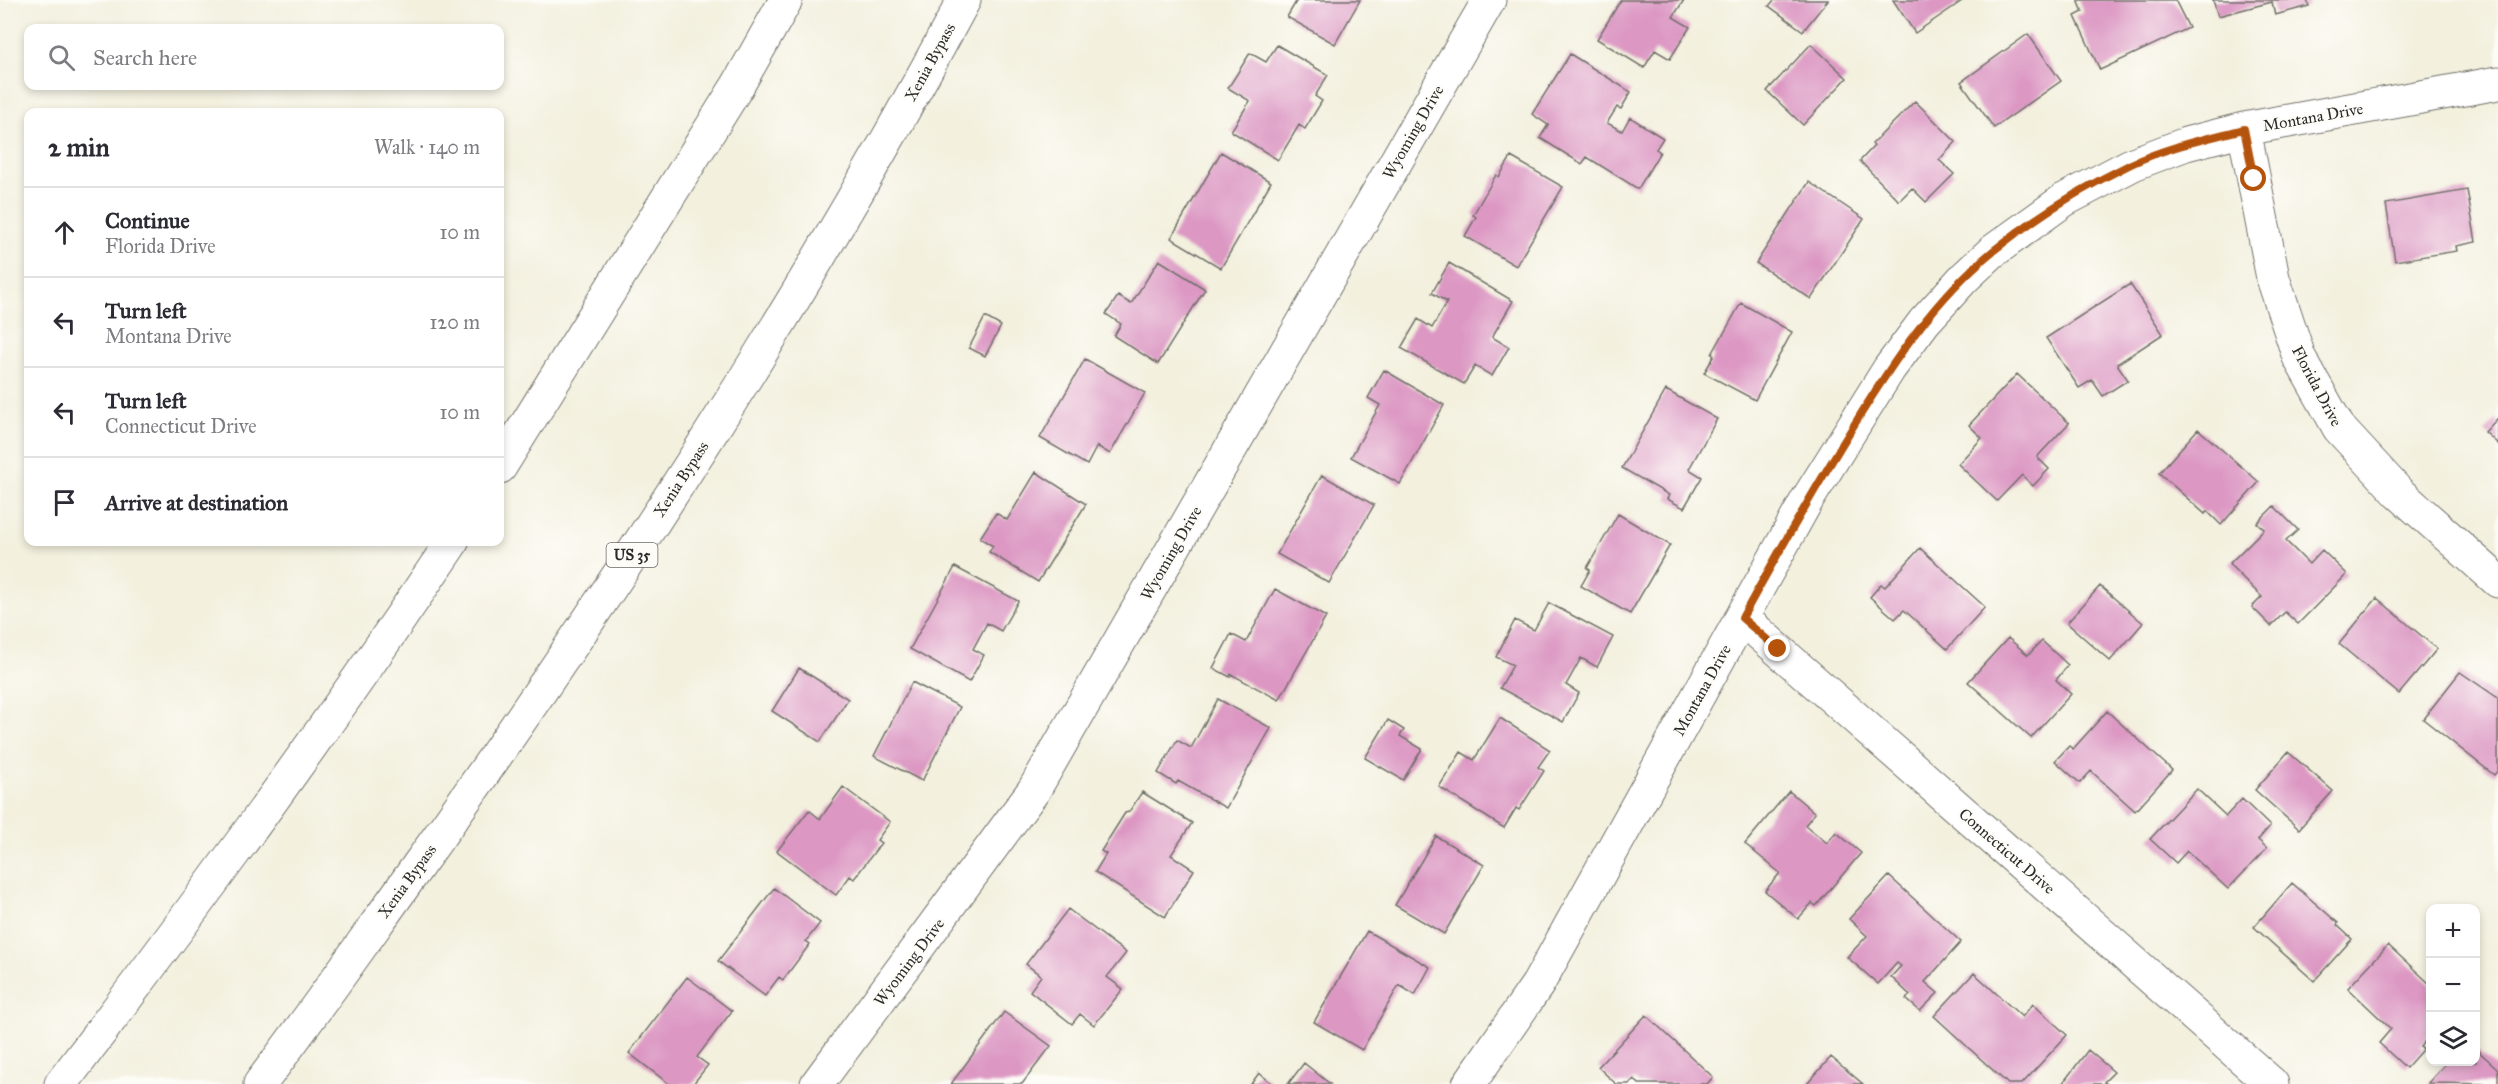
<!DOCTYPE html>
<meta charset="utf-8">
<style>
:root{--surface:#fff;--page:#f2f2f3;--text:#2b2b33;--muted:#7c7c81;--line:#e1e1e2}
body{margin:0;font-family:"IM FELL Great Primer",serif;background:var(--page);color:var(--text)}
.controls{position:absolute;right:18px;bottom:18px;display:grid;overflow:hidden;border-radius:12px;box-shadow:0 3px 9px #0003}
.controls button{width:54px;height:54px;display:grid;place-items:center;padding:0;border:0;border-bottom:2px solid var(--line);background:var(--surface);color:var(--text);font:30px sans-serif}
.stop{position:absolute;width:18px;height:18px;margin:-14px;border:4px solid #b45309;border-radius:50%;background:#fff}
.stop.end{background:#b45309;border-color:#fff;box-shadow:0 2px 6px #0008}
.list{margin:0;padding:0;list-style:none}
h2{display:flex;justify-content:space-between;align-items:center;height:78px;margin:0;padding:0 24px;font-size:26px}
h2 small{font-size:20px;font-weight:400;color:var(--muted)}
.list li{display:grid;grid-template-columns:39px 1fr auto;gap:18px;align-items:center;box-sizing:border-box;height:90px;padding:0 24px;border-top:2px solid var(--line)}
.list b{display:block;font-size:22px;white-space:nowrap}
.list p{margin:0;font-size:20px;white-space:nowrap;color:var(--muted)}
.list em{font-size:20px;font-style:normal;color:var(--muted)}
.icon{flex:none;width:33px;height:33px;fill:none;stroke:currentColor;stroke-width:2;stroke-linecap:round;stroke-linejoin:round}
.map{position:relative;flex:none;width:2498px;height:1084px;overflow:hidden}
.search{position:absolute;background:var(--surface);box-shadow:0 3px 9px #0003;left:24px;top:24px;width:480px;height:66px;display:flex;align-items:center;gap:15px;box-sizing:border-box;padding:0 21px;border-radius:12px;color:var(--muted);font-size:22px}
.panel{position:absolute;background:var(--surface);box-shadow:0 3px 9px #0003;left:24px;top:108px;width:480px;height:438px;border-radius:12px}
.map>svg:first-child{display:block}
.building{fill:#dc97c3}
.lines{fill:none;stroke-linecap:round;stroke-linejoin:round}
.minor-casing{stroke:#71706a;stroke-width:35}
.highway-casing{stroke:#71706a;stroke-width:35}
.minor{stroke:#fff;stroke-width:33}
.highway{stroke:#fff;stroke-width:33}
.route{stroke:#b45309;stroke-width:8}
.labels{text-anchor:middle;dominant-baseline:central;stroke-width:4.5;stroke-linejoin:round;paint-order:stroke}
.shield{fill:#fdfcf7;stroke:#6a6a68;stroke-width:1.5}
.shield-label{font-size:15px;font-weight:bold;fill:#2b2b2b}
.street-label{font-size:16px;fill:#2b2b2b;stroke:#fdfcf7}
</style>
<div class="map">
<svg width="2498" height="1084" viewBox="0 0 2498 1084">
<rect width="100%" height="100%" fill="#fdfcf7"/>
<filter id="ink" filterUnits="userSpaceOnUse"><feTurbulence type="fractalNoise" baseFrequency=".0167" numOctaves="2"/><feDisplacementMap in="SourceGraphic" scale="12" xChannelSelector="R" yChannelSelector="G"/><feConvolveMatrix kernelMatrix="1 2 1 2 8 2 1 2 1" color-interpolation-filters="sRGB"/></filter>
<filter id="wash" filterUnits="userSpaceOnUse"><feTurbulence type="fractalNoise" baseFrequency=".008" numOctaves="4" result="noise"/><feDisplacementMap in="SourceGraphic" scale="24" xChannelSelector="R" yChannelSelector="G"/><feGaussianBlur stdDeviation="1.35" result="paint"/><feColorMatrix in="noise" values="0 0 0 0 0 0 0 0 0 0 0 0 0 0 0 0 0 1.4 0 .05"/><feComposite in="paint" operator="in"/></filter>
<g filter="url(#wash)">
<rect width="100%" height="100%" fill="#f3f0de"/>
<g id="blocks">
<path class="building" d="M1297,0H1360L1335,44L1287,17Z
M1621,0H1684L1673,17L1690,27L1670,59L1655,50L1644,68L1597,39Z
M1774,0H1828L1803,31L1769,6Z
M1893,0H1961L1962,1L1915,33Z
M2078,0H2175L2189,28L2100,70L2075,16L2083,12Z
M2213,0H2307L2309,6L2275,15L2272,2L2218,16Z
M2028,34L2061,81L1994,128L1961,82Z
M1811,44L1847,78L1803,125L1767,91Z
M1277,45L1328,75L1315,96L1322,101L1305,129L1299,125L1278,160L1231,131L1250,101L1228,88L1250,53L1266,62Z
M1570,54L1631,92L1621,109L1617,107L1607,123L1622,131L1630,117L1663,138L1656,149L1660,152L1638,189L1587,157L1582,164L1540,138L1548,125L1532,114Z
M1915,101L1956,142L1939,160L1954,174L1926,202L1912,188L1899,201L1860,161L1874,146L1872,144Z
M1221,152L1271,182L1221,268L1171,238Z
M1511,157L1563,187L1516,266L1465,236L1476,217L1473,215L1496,175L1499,177Z
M1809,182L1864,219L1811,299L1756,263Z
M2467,190L2476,242L2456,246L2457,251L2395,261L2386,204Z
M1159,260L1205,289L1158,364L1114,336L1121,324L1106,314L1118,296L1131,304Z
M1449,263L1513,301L1492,337L1509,347L1492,376L1475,366L1464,384L1401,348L1418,319L1432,328L1447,302L1432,293Z
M2130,284L2163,334L2117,364L2128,380L2103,396L2092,380L2079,388L2046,338Z
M1741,303L1792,332L1755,400L1704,373L1714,356L1712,354Z
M985,317L1001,326L985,356L969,348Z
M1085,359L1145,393L1110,454L1097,446L1087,465L1040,438Z
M1384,370L1444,405L1400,484L1351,457L1380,405L1368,398Z
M2017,374L2069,423L2037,457L2049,469L2033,486L2022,475L1997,501L1958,464L1982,438L1969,425Z
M1666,390L1717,419L1689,469L1702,477L1684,508L1667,499L1669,495L1622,468Z
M2498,418V444L2485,432Z
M2198,429L2259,482L2221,525L2207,511L2205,514L2159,473Z
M1036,472L1086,504L1038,582L989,552L993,546L980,538L996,513L1007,520Z
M1322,475L1374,505L1329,583L1277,554Z
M2274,506L2298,530L2286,541L2309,564L2322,550L2347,574L2298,624L2285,612L2271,626L2252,607L2262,597L2229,564L2264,529L2257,523Z
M1618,514L1670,545L1630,614L1581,586L1590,570L1587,568Z
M1920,548L1985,607L1947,649L1904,610L1895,619L1870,597L1881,584L1885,587Z
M955,567L1018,601L1001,631L987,623L973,649L984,655L969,682L910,649Z
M2100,586L2143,623L2110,661L2067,623Z
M1275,589L1326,617L1279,700L1231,674L1230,677L1213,668L1231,634L1246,642Z
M2377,598L2437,649L2399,694L2339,644Z
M1549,603L1613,637L1597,667L1581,658L1566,685L1579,693L1563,722L1500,688L1513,665L1496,657L1515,620L1534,630Z
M2008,638L2028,655L2042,641L2068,665L2056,680L2071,694L2031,738L1968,682Z
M799,668L848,699L820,742L772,711Z
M2460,672L2498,698V770L2494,775L2423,719Z
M912,682L960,707L922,781L874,756Z
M1218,699L1271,728L1226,808L1178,781L1176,784L1158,773L1177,740L1191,748Z
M2107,711L2172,770L2135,811L2091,771L2080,783L2055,761L2069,746L2073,749Z
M1500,718L1550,750L1538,767L1544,771L1519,810L1516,808L1504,828L1439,787L1461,752L1474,760Z
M1388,720L1404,730L1400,736L1422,749L1403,780L1365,758Z
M2288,752L2333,791L2299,829L2255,790Z
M843,787L890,822L877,840L881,843L854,879L850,876L836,895L777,851L809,810L820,819Z
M2197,789L2226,816L2242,799L2270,826L2258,840L2267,848L2228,889L2187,851L2176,863L2150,839Z
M1789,791L1815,813L1805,825L1827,843L1836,832L1861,853L1816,906L1812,903L1798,919L1765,891L1780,873L1745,844Z
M1142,792L1192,823L1171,855L1194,870L1165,917L1095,872L1106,854L1101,851L1125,813L1129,812Z
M1436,836L1484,865L1444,934L1395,905Z
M1889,876L1961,942L1925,982L1938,993L1920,1011L1906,999L1910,995L1891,977L1901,966L1897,963L1878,984L1847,957L1867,936L1849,919Z
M2292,883L2338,923L2337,925L2352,939L2314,981L2254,927Z
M774,888L820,923L806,941L810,944L783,980L779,977L765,996L718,961Z
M1068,909L1126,953L1107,977L1123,989L1094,1025L1080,1014L1072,1024L1030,991L1041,976L1026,964Z
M1367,931L1430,967L1415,995L1399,985L1362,1050L1314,1022Z
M2388,945L2430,984V1035L2420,1047L2423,1049L2406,1068L2379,1043L2391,1029L2348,988Z
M1974,973L2022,1017L2033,1004L2067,1035L2022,1084H2008L1934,1016Z
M687,977L732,1011L697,1057L708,1065L693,1084H669L629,1053Z
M1004,1012L1051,1046L1022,1084H951Z
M1646,1015L1713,1077L1707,1084H1639L1634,1079L1629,1084H1616L1598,1067Z
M2476,1049L2498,1069V1084L2428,1083L2447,1062H2476Z
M2088,1050L2114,1072L2104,1082L2107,1084H2062Z
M1831,1057L1863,1084H1807Z
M1304,1063L1330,1084H1288Z
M1259,1073L1273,1084H1251Z"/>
</g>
</g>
<g filter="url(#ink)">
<use href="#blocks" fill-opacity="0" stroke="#71706a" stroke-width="1.5"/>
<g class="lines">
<g class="minor-casing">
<path id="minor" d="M2244,129L2273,278L2299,357L2339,428L2399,493L2498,581
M1742,618L2272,1084
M817,1084L1034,790L1489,0
M1469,1084L1538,984L1807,500L1889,369L1924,322L1964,278L1992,252L2064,200L2133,164L2186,144L2244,129L2498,83"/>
</g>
<g class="highway-casing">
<path id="highway" d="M500,467L738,85L786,0
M61,1084C196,907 328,727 452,542
M260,1084C310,1018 357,951 405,884C608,601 800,308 964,0"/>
</g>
<use href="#minor" class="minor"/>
<use href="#highway" class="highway"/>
</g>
</g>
<g class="lines" filter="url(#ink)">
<path class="route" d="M1778,649L1742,618C1778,553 1815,488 1854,425C1893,362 1934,299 1993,251C2035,217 2082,188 2131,164C2167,147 2206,139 2244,129L2254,179"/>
</g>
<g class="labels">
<rect class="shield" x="606.5" y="543" width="51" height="24" rx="4.5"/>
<g class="shield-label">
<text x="632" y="555">US 35</text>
</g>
<g class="street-label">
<text transform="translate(930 62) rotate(-61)">Xenia Bypass</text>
<text transform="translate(2313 117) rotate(-10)">Montana Drive</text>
<text transform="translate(1413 132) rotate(-60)">Wyoming Drive</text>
<text transform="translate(2317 386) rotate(62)">Florida Drive</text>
<text transform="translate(681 479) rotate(-57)">Xenia Bypass</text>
<text transform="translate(1171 553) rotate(-60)">Wyoming Drive</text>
<text transform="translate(1702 690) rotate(-61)">Montana Drive</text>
<text transform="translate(2007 851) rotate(41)">Connecticut Drive</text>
<text transform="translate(407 881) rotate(-54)">Xenia Bypass</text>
<text transform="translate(909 962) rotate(-53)">Wyoming Drive</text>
</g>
</g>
</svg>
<div class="controls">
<button>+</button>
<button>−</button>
<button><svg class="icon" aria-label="layers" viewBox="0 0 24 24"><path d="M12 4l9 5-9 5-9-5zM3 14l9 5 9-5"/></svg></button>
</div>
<div class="stop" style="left:2254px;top:179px"></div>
<div class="stop end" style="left:1778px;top:649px"></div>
<div class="search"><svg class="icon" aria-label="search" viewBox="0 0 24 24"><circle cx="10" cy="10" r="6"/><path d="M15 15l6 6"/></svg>Search here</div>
<section class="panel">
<h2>2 min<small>Walk · 140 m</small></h2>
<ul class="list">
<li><svg class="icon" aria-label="ahead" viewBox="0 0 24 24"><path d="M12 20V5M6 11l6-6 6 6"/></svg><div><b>Continue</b><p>Florida Drive</p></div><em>10 m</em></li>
<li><svg class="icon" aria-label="left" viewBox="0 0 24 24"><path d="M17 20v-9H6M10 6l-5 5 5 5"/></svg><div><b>Turn left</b><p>Montana Drive</p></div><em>120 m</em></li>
<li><svg class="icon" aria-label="left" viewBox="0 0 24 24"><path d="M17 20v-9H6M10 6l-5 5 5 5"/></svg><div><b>Turn left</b><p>Connecticut Drive</p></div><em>10 m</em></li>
<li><svg class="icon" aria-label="arrive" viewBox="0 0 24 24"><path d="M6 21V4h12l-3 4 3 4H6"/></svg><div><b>Arrive at destination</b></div></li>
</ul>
</section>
</div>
